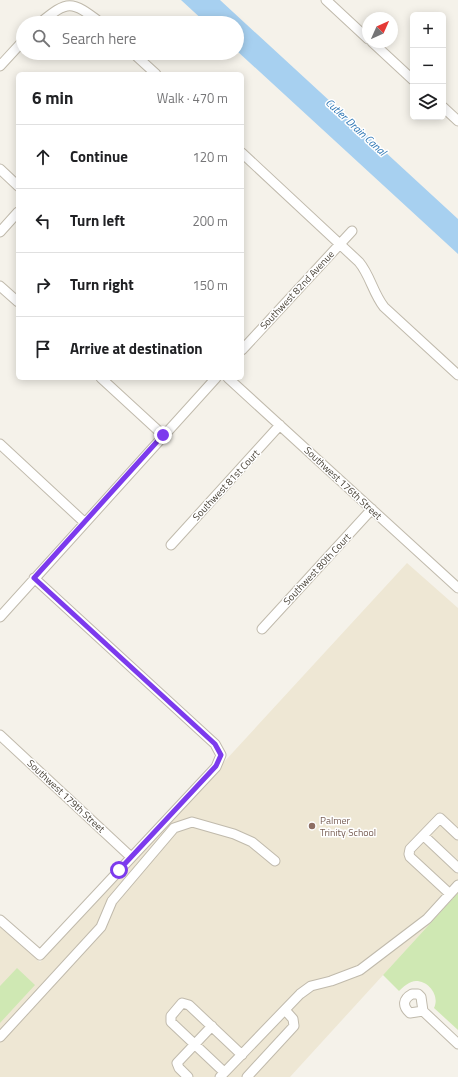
<!DOCTYPE html>
<meta charset="utf-8">
<style>
:root{--surface:#fff;--page:#f6f6f6;--text:#202124;--muted:#757577;--line:#e0e0e0}
body{margin:0;font-family:"Titillium Web",sans-serif;background:var(--page);color:var(--text)}
.controls{position:absolute;right:12px;top:12px;display:grid;overflow:hidden;border-radius:6px;box-shadow:0 2px 10px #0003}
.controls button{width:36px;height:36px;display:grid;place-items:center;padding:0;border:0;border-bottom:1px solid var(--line);background:var(--surface);color:var(--text);font:20px sans-serif}
.compass{position:absolute;left:362px;top:12px;width:36px;height:36px;border-radius:50%;background:var(--surface);box-shadow:0 2px 10px #0003;rotate:45deg}
.stop{position:absolute;width:12px;height:12px;margin:-9px;border:3px solid #7c3aed;border-radius:50%;background:#fff}
.stop.end{background:#7c3aed;border-color:#fff;box-shadow:0 1px 4px #0008}
.list{margin:0;padding:0;list-style:none}
h2{display:flex;justify-content:space-between;align-items:center;height:52px;margin:0;padding:0 16px;font-size:17px}
h2 small{font-size:13px;font-weight:400;color:var(--muted)}
.list li{display:grid;grid-template-columns:26px 1fr auto;gap:12px;align-items:center;box-sizing:border-box;height:64px;padding:0 16px;border-top:1px solid var(--line)}
.list b{display:block;font-size:15px;white-space:nowrap}
.list em{font-size:13px;font-style:normal;color:var(--muted)}
.icon{flex:none;width:22px;height:22px;fill:none;stroke:currentColor;stroke-width:2;stroke-linecap:round;stroke-linejoin:round}
.map{position:relative;flex:none;width:458px;height:1077px;overflow:hidden}
.search{position:absolute;background:var(--surface);box-shadow:0 2px 10px #0003;left:16px;top:16px;width:228px;height:44px;display:flex;align-items:center;gap:10px;box-sizing:border-box;padding:0 14px;border-radius:22px;color:var(--muted);font-size:15px}
.panel{position:absolute;background:var(--surface);box-shadow:0 2px 10px #0003;left:16px;top:72px;width:228px;height:308px;border-radius:6px}
.map>svg:first-child{display:block}
.education{fill:#eee7d4}
.green{fill:#cfe8b3}
.water{fill:#a7d0f0}
.lines{fill:none;stroke-linecap:round;stroke-linejoin:round}
.minor-casing{stroke:#c0baac;stroke-width:11}
.minor{stroke:#fff;stroke-width:9}
.route{stroke:#7c3aed;stroke-width:5}
.education-dot{fill:#8d6e63;stroke:#fff;stroke-width:1.5}
.labels{text-anchor:middle;dominant-baseline:central;stroke-width:3;stroke-linejoin:round;paint-order:stroke}
.street-label{font-size:10px;fill:#494338;stroke:#fff}
.education-label{font-size:10px;fill:#785e54;stroke:#fff;text-anchor:start}
.water-label{font-size:11px;font-style:italic;fill:#3078b5;stroke:#fff}
</style>
<div class="map">
<svg width="458" height="1077" viewBox="0 0 458 1077">
<rect width="100%" height="100%" fill="#f5f2ea"/>
<path class="education" d="M407,563L458,608V893L290,1077H0V927L40,962Z"/>
<path class="green" d="M458,893V1030L434,1008C440,996 429,981 416,981C410,981 403,987 399,991L383,975Z
M17,968L35,985L0,1023V986Z"/>
<path class="water" d="M181,0H220L458,219V254L237,51V23H206Z"/>
<g class="lines">
<g class="minor-casing">
<path id="minor" d="M326,0L368,39
M40,23C68,0 71,0 101,23
M372,42L413,80
M133,53L156,74
M0,66L23,41
M443,107L458,121
M242,153L359,262C370,275 373,293 384,307L458,375
M0,169L18,186
M0,232L18,212
M0,286L18,302
M242,350L352,231
M101,378L163,435
M228,378L458,588
M0,444L84,522
M171,545L280,425
M0,617L216,378
M262,629L372,509
M0,735L131,857
M424,836L458,868
M450,894L410,857L409,854L410,849L440,818L458,835
M0,920L40,955L216,767L221,755L215,744L34,578
M412,994H418L421,997L423,1011L410,1013C402,1006 403,999 412,994Z
M423,1011L458,1044
M0,1037L101,927L112,901L174,828L192,822L234,834L252,842L275,861
M224,1072L171,1022V1016L182,1003L189,1005L242,1055
M188,1077L179,1068L177,1063L212,1026
M220,1077L300,994L311,986L331,981L360,970L427,919L458,885
M247,1077L294,1026L293,1019L285,1010"/>
</g>
<use href="#minor" class="minor"/>
</g>
<g class="lines">
<path class="route" d="M119,870L216,766L221,755L215,744L34,578L163,435"/>
</g>
<circle class="education-dot" cx="312" cy="826" r="4"/>
<g class="labels">
<g class="street-label">
<text transform="translate(297 290) rotate(-47)">Southwest 82nd Avenue</text>
<text transform="translate(343 483) rotate(43)">Southwest 176th Street</text>
<text transform="translate(226 485) rotate(-47)">Southwest 81st Court</text>
<text transform="translate(317 569) rotate(-47)">Southwest 80th Court</text>
<text transform="translate(66 796) rotate(43)">Southwest 179th Street</text>
</g>
<g class="education-label">
<text x="320" y="820">Palmer<tspan x="320" dy="12">Trinity School</tspan></text>
</g>
<g class="water-label">
<text transform="translate(356 127) rotate(43)">Cutler Drain Canal</text>
</g>
</g>
</svg>
<div class="controls">
<button>+</button>
<button>−</button>
<button><svg class="icon" aria-label="layers" viewBox="0 0 24 24"><path d="M12 4l9 5-9 5-9-5zM3 14l9 5 9-5"/></svg></button>
</div>
<svg class="compass" viewBox="-18 -18 36 36"><path d="M0-13l5 13h-10z" fill="#e53935"/><path d="M0 13l5-13h-10z" fill="#757577"/></svg>
<div class="stop" style="left:119px;top:870px"></div>
<div class="stop end" style="left:163px;top:435px"></div>
<div class="search"><svg class="icon" aria-label="search" viewBox="0 0 24 24"><circle cx="10" cy="10" r="6"/><path d="M15 15l6 6"/></svg>Search here</div>
<section class="panel">
<h2>6 min<small>Walk · 470 m</small></h2>
<ul class="list">
<li><svg class="icon" aria-label="ahead" viewBox="0 0 24 24"><path d="M12 20V5M6 11l6-6 6 6"/></svg><div><b>Continue</b></div><em>120 m</em></li>
<li><svg class="icon" aria-label="left" viewBox="0 0 24 24"><path d="M17 20v-9H6M10 6l-5 5 5 5"/></svg><div><b>Turn left</b></div><em>200 m</em></li>
<li><svg class="icon" aria-label="right" viewBox="0 0 24 24"><path d="M7 20v-9h11M14 6l5 5-5 5"/></svg><div><b>Turn right</b></div><em>150 m</em></li>
<li><svg class="icon" aria-label="arrive" viewBox="0 0 24 24"><path d="M6 21V4h12l-3 4 3 4H6"/></svg><div><b>Arrive at destination</b></div></li>
</ul>
</section>
</div>
